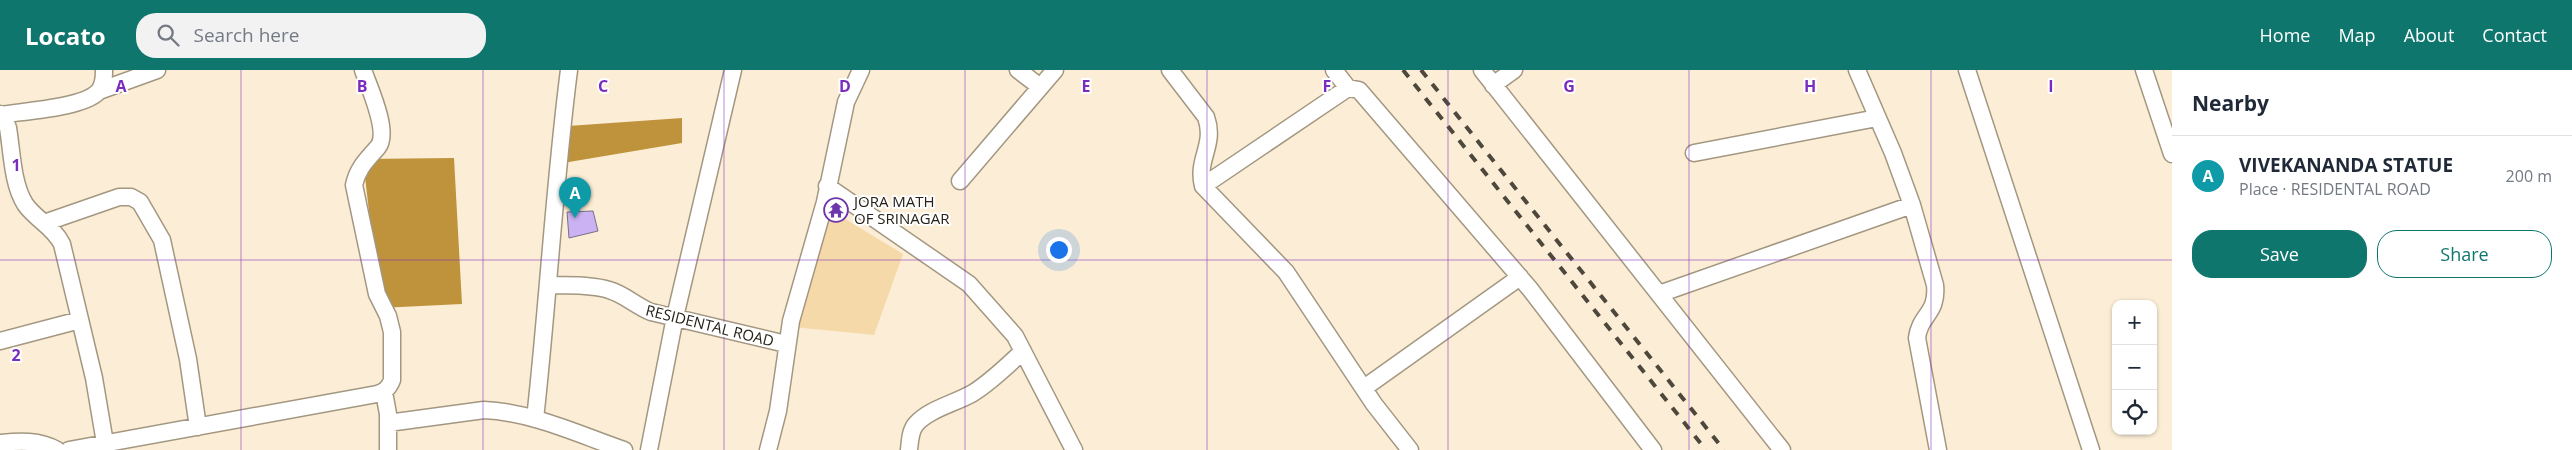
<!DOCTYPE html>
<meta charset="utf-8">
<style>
:root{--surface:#fff;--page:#f2f2f3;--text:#1f2937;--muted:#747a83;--line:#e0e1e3;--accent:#0f766e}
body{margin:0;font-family:"Open Sans",sans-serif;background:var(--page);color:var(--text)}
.controls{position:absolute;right:15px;bottom:15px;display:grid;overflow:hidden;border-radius:10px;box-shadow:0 1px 4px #0004}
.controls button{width:45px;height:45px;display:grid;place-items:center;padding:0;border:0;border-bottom:1px solid var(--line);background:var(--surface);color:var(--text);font:25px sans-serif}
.you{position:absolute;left:1058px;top:179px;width:18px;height:18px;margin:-12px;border:4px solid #fff;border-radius:50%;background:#1a73e8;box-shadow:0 0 0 8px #1a73e833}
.badge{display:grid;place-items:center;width:32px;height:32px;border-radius:50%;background:var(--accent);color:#fff;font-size:16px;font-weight:700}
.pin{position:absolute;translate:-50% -41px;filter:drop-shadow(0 1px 2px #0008)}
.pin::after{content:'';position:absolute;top:26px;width:18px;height:15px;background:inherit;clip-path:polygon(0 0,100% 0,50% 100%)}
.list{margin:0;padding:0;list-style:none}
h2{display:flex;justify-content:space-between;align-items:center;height:65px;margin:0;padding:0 20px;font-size:21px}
h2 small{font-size:16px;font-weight:400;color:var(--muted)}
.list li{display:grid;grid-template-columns:32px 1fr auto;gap:15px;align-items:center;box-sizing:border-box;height:80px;padding:0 20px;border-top:1px solid var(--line)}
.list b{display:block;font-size:19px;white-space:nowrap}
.list p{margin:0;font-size:16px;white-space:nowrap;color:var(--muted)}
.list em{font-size:16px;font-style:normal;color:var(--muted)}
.actions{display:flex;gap:10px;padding:15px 20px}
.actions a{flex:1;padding:11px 0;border:1px solid var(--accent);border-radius:20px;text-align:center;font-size:18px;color:var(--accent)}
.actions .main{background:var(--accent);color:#fff}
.icon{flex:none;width:28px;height:28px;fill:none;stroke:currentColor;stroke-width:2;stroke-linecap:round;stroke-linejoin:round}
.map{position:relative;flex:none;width:2172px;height:380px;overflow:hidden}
header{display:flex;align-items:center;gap:30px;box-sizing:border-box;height:70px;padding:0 25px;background:var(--accent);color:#fff}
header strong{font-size:24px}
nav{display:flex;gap:28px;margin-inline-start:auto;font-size:18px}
.search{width:350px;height:45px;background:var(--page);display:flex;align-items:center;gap:12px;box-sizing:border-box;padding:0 18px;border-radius:20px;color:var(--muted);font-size:19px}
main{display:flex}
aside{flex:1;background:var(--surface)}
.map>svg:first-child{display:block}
.green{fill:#f5d9a8}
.water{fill:#bf933c}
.building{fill:#cbb3f3;stroke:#777085}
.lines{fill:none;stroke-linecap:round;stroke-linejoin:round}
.minor-casing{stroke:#a39781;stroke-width:19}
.minor{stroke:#fff;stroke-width:16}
.rail{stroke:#4d473c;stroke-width:4;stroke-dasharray:9 9;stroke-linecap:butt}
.grid{fill:none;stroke:#7b2cbf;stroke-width:1;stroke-opacity:0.55}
.labels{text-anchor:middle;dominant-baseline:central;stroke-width:4;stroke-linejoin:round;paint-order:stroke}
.poi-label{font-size:15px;fill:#262119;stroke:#fff;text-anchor:start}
.street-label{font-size:15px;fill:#262119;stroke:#fff}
.grid-label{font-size:16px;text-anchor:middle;font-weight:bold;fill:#7b2cbf;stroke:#fff;stroke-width:4;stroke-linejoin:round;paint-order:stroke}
</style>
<header>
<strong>Locato</strong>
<div class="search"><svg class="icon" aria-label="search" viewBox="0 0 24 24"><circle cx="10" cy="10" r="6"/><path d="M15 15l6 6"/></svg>Search here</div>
<nav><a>Home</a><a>Map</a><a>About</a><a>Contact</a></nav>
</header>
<main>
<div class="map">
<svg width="2172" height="380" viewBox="0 0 2172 380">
<rect width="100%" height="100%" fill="#fceed6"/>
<path class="green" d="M832,141L903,184L874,265L793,257Z"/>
<path class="water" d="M682,48V73L563,93L568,56Z
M454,88L462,234L380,238L363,89Z"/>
<path class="building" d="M593,141L598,161L569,168L567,142Z"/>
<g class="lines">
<g class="minor-casing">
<path id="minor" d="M1018,0L1039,16
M1170,0L1206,47C1216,75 1196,89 1203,116L1286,202L1374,334L1410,380
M1334,0L1348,18
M1482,0L1782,380
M1857,0L1893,83L1912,135L1935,215C1938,244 1920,244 1917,268L1938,380
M1967,0L2091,380
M2144,0L2172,84
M1493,15L1514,0
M99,21L157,0
M0,44L4,48L8,58C12,81 12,113 25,134C36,150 53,156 62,174L94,308L105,373
M0,45C24,41 82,38 98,22C104,16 104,7 104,0
M1694,83L1877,48
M960,111L1055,0
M827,116L969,214L1015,266L1074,380
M1203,116L1348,18L1359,20L1530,219L1653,380
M44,153L119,127H131L140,132L162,170L188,289L198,357
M549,215C567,216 591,214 609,220C624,224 636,236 651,242L786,274
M1659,224L1912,135
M0,271L80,250
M1364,318L1520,207
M384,322L388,344V380
M535,349C548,233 554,116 569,0
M388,353L484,340C532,342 580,365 624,380
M0,373C20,371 39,370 57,380
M69,380L377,324C385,322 389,318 392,310V262L388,246L377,224L354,115C358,97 367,90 378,77C390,62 369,17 363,0
M649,380L675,247L733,0
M768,380L778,341L791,251L825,132L846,32L861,0
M909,380C910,371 910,361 916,354C929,339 956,333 973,323C992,311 1007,296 1023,281"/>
</g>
<use href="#minor" class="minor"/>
<path class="rail" d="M1403,0L1706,380
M1421,0L1724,380"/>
</g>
<path class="grid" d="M241,0V380M483,0V380M724,0V380M965,0V380M1207,0V380M1448,0V380M1689,0V380M1931,0V380M0,190H2172"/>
<defs>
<g id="temple-ring" transform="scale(1.25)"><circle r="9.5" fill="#fff" stroke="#6e36ac" stroke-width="1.5"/><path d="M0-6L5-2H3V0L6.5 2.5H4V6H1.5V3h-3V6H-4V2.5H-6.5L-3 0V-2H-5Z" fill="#6e36ac"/></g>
</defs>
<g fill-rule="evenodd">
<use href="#temple-ring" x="836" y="140"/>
</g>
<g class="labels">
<g class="poi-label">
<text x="854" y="131">JORA MATH<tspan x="854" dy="17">OF SRINAGAR</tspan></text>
</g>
<g class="street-label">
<text transform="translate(710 255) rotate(14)">RESIDENTAL ROAD</text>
</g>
</g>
<g class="grid-label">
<text x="121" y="22">A</text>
<text x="362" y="22">B</text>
<text x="603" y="22">C</text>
<text x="845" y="22">D</text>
<text x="1086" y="22">E</text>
<text x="1327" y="22">F</text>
<text x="1569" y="22">G</text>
<text x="1810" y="22">H</text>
<text x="2051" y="22">I</text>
<text x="16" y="101">1</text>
<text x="16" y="291">2</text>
</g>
</svg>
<div class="controls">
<button>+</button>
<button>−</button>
<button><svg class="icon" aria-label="locate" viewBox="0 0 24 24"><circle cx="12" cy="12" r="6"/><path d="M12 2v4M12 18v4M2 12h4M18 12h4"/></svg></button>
</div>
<div class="you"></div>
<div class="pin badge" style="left:575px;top:148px;background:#0f9aa8">A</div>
</div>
<aside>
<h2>Nearby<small></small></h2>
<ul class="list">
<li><span class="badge" style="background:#0f9aa8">A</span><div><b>VIVEKANANDA STATUE</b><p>Place · RESIDENTAL ROAD</p></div><em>200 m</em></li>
</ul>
<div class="actions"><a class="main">Save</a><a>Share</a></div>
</aside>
</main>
